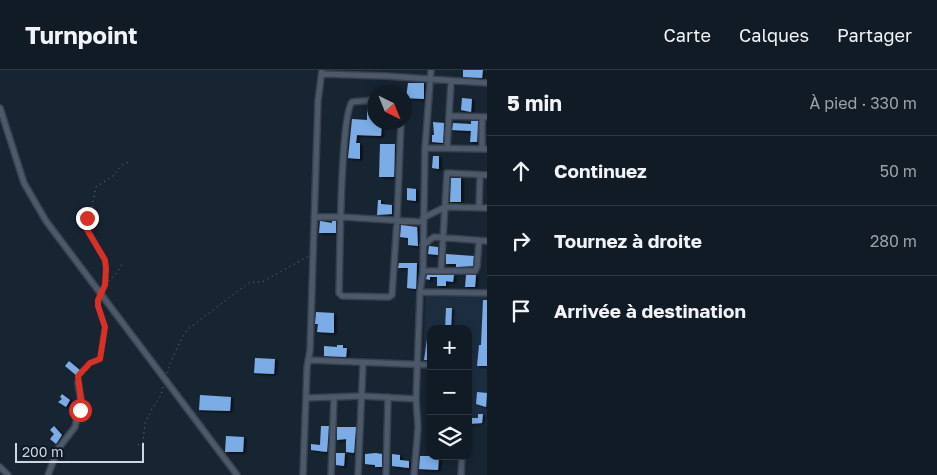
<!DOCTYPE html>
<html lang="fr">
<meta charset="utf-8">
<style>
:root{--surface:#111b26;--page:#1e2832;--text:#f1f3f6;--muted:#9ca1a7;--line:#303943}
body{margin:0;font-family:"Golos Text",sans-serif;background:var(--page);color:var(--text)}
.controls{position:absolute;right:15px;bottom:15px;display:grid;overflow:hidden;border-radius:10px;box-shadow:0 2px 8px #0003}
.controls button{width:45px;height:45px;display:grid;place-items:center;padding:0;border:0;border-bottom:1px solid var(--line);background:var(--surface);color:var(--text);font:25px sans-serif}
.compass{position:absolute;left:367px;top:15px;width:45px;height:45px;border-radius:50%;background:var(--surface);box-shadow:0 2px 8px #0003;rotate:137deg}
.scale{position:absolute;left:15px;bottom:12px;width:129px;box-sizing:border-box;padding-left:5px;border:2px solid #cdd5df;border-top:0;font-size:14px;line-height:18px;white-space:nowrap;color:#cdd5df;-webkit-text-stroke:4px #0e1a28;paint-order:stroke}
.stop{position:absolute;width:15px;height:15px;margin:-11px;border:4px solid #d93025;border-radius:50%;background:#fff}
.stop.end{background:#d93025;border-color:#fff;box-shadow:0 1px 5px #0008}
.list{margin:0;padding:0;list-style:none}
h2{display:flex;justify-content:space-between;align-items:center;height:65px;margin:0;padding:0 20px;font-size:21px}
h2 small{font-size:16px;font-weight:400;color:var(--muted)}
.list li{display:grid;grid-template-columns:32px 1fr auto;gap:15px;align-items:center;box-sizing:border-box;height:70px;padding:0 20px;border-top:1px solid var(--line)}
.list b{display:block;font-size:19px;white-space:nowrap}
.list em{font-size:16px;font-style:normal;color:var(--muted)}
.icon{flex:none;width:28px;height:28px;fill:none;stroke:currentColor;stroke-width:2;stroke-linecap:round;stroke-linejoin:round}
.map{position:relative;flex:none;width:487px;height:405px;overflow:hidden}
header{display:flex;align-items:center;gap:30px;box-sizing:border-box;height:70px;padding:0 25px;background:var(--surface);border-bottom:1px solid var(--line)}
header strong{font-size:24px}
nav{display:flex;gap:28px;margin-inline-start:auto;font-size:18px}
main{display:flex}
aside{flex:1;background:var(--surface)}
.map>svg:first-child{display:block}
.built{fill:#1c2d40}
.building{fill:#7cace6;filter:url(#shadow)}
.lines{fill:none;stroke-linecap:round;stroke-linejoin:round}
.minor-casing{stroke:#38404d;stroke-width:8}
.path{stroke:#6f7a86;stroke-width:1;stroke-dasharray:1 4;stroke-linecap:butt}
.minor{stroke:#4b596a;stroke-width:5}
.route{stroke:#d93025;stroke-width:6}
</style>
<header>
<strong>Turnpoint</strong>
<nav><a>Carte</a><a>Calques</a><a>Partager</a></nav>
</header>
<main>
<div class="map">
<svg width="487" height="405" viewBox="0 0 487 405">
<defs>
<filter id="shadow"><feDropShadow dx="2.5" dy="1.5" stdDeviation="1" flood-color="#0009"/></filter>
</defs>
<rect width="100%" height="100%" fill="#172432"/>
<path class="built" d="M426,222L487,225V356L468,355V259H431V292L423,291Z"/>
<path class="building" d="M463,0H483L482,8L463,7Z
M408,13H424V29L406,28Z
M462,28L472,29L471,42L461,40Z
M367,35H374V52H382L381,66L357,65L356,73H360V89L348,88L352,49L367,50Z
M471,51H478L477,72H470L471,61L452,60L453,53L471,54Z
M433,52L444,53L443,73L432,72V65H434Z
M380,74H395L394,107H379Z
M433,86H439V99L432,98Z
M451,108H461V132H450Z
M407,118L416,119V131L407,130Z
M378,130H381V134L392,135V144L377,145Z
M320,151L332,153V151H336V163H319Z
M401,155L417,157L418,176L408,175V168L400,167Z
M429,176L438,177V185L428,184Z
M446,184L474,186L473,196L456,197V194H446Z
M399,193H417L416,219L407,218L408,198H398Z
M427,205H454L453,212L446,211V216H437V207H430V210L426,209Z
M466,205H476L475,217H465Z
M483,230H487V296H477L479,275H481Z
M446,238H452L451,259H445Z
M316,242L334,243V263L317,262L318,254H315Z
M427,269H431V290H424Z
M337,275H343V278H347L346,287L324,286V276L337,277Z
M255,288L275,289L274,304L254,303Z
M69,291L81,301L77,306L65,296Z
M477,322L487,323L486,337L476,334Z
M62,324L70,330L66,337L58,332L62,329L60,327Z
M200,325L231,327L230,341L199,340Z
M478,344H483L482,353L468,354V348H478Z
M54,356L62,365L56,374L50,369L54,364L50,360Z
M321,356H329L327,382L311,380V374L320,375Z
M337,357H356L354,383L346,382V369L337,370Z
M226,366L244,367L243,382H225Z
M336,383H345L344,396L336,395Z
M376,383L382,384V397H375V395L365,394V384Z
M392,384L400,385V390L409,391V398L392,396Z
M420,386H439L438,400L419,399Z"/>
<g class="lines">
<g class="minor-casing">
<path id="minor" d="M322,4L386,6L487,13
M374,30L352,32C340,46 340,195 339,223L342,226L389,227L392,225L397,150L401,52
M0,38L24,113L46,151L237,405
M449,46L487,47
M425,78L487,79
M447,78L451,12
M482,79V47
M479,138L480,105
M314,147H342L423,152
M423,148L445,137L487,138
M423,175L434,167L487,171
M423,201H475L477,197L479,171
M441,201L447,103L487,105
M420,222L487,223
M308,290L431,295
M306,328L362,326L416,329
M0,397L8,405
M48,405L58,379L75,357L81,330L78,313
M303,405L307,297L310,281L318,31L322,0
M331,405L334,328
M358,405L363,293
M386,405L388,327
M414,405L418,357L416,329L420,222L423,201L425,78L431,0
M461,405L462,386"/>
</g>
<path class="path" d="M105,215V190L86,158L87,144L92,137L96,117L113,106L122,95L131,91
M104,220C107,210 118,204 122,194
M167,303C169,294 182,266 188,259L250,212H262L309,186
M78,310V306L90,293L100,289L105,257L98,236L99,230
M138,375L143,373L145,353L152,339L161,325L164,314"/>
<use href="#minor" class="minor"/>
</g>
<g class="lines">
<path class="route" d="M80,340L81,330L78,306L90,293L100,289L105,257L98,236V230L105,215L106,199L105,190L86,158L87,148"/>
</g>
</svg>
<div class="controls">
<button>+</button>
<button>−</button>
<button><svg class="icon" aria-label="layers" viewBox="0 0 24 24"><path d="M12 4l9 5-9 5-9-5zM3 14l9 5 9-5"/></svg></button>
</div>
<svg class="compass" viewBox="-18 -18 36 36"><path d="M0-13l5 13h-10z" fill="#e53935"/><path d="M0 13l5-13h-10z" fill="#9ca1a7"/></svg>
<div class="scale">200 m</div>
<div class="stop" style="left:80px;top:340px"></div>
<div class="stop end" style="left:87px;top:148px"></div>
</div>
<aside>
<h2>5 min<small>À pied · 330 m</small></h2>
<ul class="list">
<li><svg class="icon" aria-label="ahead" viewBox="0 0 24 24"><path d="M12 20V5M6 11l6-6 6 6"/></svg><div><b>Continuez</b></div><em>50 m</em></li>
<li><svg class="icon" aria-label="right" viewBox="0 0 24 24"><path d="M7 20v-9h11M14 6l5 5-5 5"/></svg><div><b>Tournez à droite</b></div><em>280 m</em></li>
<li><svg class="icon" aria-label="arrive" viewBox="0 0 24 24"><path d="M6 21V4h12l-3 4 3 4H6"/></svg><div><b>Arrivée à destination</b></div></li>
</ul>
</aside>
</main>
